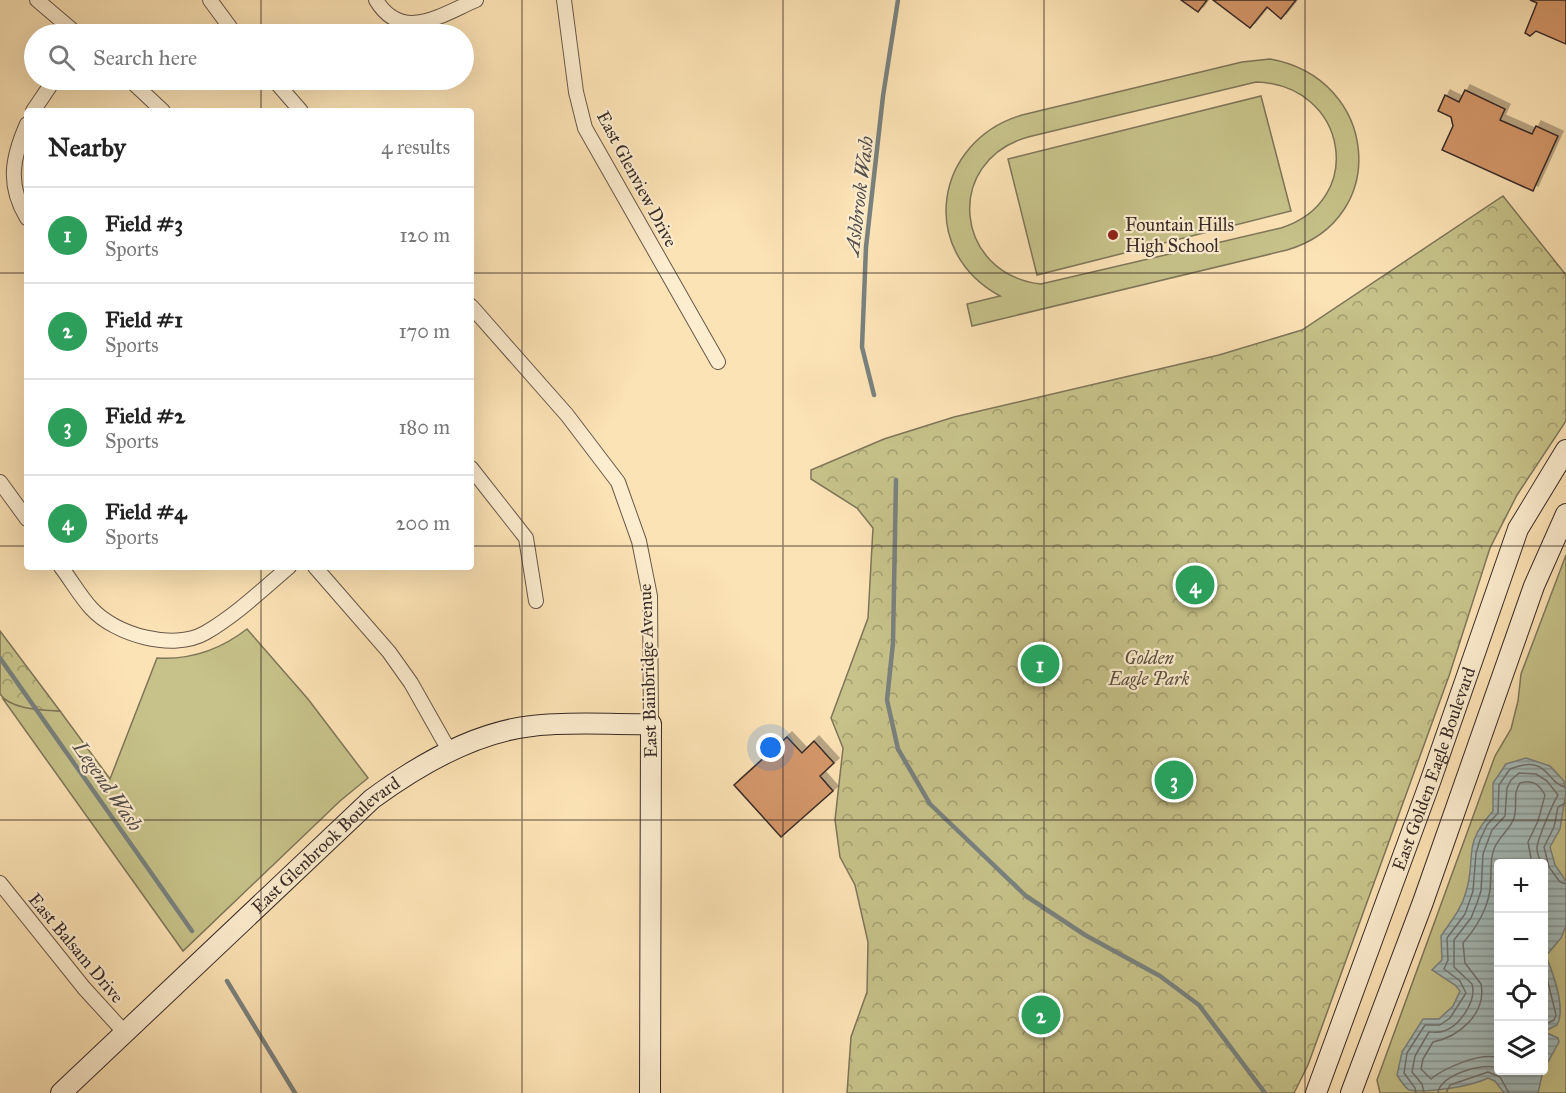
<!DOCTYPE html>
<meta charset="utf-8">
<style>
:root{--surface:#fff;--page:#f2f2f2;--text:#222;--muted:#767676;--line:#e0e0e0;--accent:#8f2418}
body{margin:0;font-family:"IM FELL Great Primer",serif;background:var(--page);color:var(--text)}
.controls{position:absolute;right:18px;bottom:18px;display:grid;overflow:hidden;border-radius:6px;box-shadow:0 6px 24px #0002}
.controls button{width:54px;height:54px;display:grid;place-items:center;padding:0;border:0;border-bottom:2px solid var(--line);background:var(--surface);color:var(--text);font:30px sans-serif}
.you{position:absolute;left:771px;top:748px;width:21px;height:21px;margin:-15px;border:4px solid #fff;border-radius:50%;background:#1a73e8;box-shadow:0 0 0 9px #1a73e833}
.badge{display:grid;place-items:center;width:39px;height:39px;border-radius:50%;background:var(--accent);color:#fff;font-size:20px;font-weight:700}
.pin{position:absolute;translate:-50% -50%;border:3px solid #fff;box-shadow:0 2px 6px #0006}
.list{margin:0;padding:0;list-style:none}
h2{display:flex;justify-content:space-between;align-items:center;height:78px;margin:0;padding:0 24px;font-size:26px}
h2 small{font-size:20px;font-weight:400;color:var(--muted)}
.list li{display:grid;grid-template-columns:39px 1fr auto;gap:18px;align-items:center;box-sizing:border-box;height:96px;padding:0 24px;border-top:2px solid var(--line)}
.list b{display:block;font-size:22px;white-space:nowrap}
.list p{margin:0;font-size:20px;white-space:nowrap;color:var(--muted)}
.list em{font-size:20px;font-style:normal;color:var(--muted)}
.icon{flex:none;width:33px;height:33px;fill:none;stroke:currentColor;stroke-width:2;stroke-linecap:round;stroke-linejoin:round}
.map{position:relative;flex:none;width:1566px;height:1093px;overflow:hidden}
.search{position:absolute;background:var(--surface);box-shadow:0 6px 24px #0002;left:24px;top:24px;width:450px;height:66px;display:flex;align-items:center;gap:15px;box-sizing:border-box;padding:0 21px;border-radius:33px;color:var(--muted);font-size:22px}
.panel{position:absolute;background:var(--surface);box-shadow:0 6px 24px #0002;left:24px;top:108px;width:450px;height:462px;border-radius:6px}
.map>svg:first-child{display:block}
.grass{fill:#c6c289;stroke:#7e7658;stroke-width:1.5;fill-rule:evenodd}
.forest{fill:url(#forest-crowns);stroke:#7e7658;stroke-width:1.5}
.water{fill:url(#water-rules);stroke:#79817e;stroke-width:1.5}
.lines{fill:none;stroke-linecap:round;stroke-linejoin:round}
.shore{stroke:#6e7270;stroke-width:1.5}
.stream{stroke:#79817e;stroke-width:4.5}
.building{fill:#d4976b;stroke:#372a26;stroke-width:1.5;filter:url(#shadow)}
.street-casing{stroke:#68584a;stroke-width:16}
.secondary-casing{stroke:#372a26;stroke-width:22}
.street{stroke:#fdedcf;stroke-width:14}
.secondary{stroke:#fdedcf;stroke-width:20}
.grid{fill:none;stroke:#372a26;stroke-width:1.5;stroke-opacity:0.55}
.poi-dot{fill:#8f2418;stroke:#fdedcf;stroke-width:2}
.labels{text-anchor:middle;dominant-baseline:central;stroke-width:4.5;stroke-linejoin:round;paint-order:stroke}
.street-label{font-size:18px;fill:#372a26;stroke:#fdedcf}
.poi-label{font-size:18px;fill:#372a26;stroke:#fdedcf;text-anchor:start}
.park-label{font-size:18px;font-style:italic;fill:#5b503f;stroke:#fdedcf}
.water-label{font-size:20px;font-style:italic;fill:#524e4b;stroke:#fdedcf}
</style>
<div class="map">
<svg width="1566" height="1093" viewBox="0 0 1566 1093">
<defs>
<pattern id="forest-crowns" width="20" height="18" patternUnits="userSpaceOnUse" patternTransform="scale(1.5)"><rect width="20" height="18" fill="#c6c289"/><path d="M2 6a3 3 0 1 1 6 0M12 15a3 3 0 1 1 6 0" fill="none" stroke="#a29e70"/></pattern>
<pattern id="water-rules" width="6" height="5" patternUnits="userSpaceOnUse" patternTransform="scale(1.5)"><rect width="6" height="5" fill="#a5bbb9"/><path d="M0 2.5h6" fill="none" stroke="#879896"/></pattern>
<filter id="shadow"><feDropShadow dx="5" dy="-5" stdDeviation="0" flood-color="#0004"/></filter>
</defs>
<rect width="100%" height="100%" fill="#fce3b5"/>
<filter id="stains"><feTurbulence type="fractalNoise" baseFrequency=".00333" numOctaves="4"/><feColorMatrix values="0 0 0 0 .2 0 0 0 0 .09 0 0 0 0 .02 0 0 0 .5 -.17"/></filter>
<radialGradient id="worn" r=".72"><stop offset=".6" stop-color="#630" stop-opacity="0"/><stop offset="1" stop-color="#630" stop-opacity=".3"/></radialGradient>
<path class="grass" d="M1270,59C1378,78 1392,219 1287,250L972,326L967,304L1000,296C917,251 934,141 1022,115L1242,62ZM1256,82C1348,85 1367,201 1281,228L1041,284C954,274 943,161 1028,137Z
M1261,96L1291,211L1037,275L1008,159Z
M1566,555V1093H1380L1377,1080L1495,756L1511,729L1518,701L1521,674ZM1498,864H1544V1070H1498Z
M247,629L308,699L368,778L340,801L183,951L3,699L29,708L60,711L110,779L157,658C191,660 220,650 247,629Z"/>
<path class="forest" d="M1503,196L1566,275V421L1517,495L1490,548L1449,676L1308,1065L1294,1093H847L851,1037L867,992L868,942L855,885L840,857L835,820L843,748L831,718L868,618L873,528L857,508L811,479V470L884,439L954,417L1219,355L1302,330Z
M0,631L60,711C42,710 11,710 0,694Z"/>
<path class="water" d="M1526,758L1550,766L1564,781L1566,792L1560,829L1550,847L1555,865L1566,881V926L1561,938L1546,956C1553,973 1566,1009 1557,1025L1547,1030V1033L1558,1038L1559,1042L1544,1069V864H1498V1070L1543,1071L1538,1093H1504L1495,1081L1488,1078C1470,1087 1427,1093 1409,1090C1404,1086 1400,1080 1397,1075L1402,1052L1423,1019H1439L1453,1006L1460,991L1455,985L1432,970L1442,960L1441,936C1451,921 1461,910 1466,892C1477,855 1461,847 1493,811V783L1506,764Z"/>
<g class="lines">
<path class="shore" d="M1566,803L1558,807L1554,827L1544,847L1549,867L1560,882L1566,884
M1544,966L1556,1015L1554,1020L1544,1025
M1498,1058C1481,1052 1444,1068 1431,1079L1421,1069L1423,1059L1433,1042C1458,1037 1487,1014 1481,984L1465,963L1463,943C1476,928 1487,911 1490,890C1492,876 1489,862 1494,849C1499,836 1510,830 1514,818C1518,806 1512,794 1520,783C1532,779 1539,784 1545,795L1538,821L1528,842L1532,864
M1416,1093L1415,1088L1404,1073L1407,1053L1425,1025H1440L1450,1018L1466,993L1460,981L1444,969L1448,960L1447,938L1465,914L1473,891L1476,853L1480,840L1487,825L1498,813L1499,785L1510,769C1549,753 1547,785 1566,787
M1424,1093L1422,1084L1412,1072L1415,1056L1429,1032C1434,1032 1439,1033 1444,1031C1460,1026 1477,1000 1472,984L1454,967V940L1471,918L1477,903L1481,891L1483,854L1492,830L1505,816L1507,788L1511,780L1519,773L1536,774L1547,781L1558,795C1554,801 1536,842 1537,849C1537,854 1540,859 1541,864
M1438,1093C1439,1075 1484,1062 1498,1068
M1446,1093L1450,1085L1488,1072L1500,1077L1509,1093"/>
<path class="stream" d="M874,395L862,347L866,247L883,96L898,0
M896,480L893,643L887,700L898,749L930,804L1026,896L1085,935L1160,976L1199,1005L1265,1093
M0,658L192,931
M227,981L295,1093"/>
</g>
<path class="building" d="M1181,0H1207L1198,12Z
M1213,0H1296L1281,19L1267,7L1250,28Z
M1530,0H1566V44L1536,31L1530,36L1525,33L1537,3Z
M1465,90L1505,109L1500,120L1532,134L1536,126L1558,136L1533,191L1442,150L1453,126L1451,117L1438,111L1445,95L1459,102Z
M787,737L802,753L814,741L834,763L820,776L833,791L781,837L734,785Z"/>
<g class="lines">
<g class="street-casing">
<path id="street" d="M37,0L77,34
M210,0L235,34
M376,0C402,43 441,15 476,0
M564,0L576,92L585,128L718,362
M130,80L163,111
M274,80L301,111
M33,111L54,80
M27,124C12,158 7,185 27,218
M471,306L567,415L618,482L639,541L650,596L651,724
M471,468L526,538L536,601
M0,482L27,519
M61,567C71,580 80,596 91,608C115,635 173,651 205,633C236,615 262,590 289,567
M315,567L389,652L411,683L450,752
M0,883L84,988L126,1034"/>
</g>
<g class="secondary-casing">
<g id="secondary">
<path id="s1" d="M61,1093L372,799C417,766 475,732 532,726C571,721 612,725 651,724L650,1093"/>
<path id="s2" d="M1316,1093L1429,785L1518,529L1566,450"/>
<path d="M1351,1093L1423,902L1534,586L1566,514"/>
</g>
</g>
<use href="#street" class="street"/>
<use href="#secondary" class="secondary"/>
</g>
<path class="grid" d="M261,0V34M522,0V1093M783,0V1093M1044,0V1093M1305,0V1093M261,80V111M0,273H27M471,273H1566M0,546H27M471,546H1566M261,567V1093M0,820H1566"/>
<circle class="poi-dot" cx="1113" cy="235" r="6"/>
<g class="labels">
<g class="street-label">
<text transform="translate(637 179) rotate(62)">East Glenview Drive</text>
<text transform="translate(648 671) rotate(-92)">East Bainbridge Avenue</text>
<text stroke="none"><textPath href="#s2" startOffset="345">East Golden Eagle Boulevard</textPath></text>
<text stroke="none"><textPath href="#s1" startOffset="363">East Glenbrook Boulevard</textPath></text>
<text transform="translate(76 948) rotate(50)">East Balsam Drive</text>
</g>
<g class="poi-label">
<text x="1125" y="225">Fountain Hills<tspan x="1125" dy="21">High School</tspan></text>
</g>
<g class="park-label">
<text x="1149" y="658">Golden<tspan x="1149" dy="21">Eagle Park</tspan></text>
</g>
<g class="water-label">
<text transform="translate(859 196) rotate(-83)">Ashbrook Wash</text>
<text transform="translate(108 786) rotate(55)">Legend Wash</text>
</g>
</g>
<rect width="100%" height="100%" filter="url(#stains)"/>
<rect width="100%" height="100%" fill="url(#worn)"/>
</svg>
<div class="controls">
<button>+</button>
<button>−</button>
<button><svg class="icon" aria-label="locate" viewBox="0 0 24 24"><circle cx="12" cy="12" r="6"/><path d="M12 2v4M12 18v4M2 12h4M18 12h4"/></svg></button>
<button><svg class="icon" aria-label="layers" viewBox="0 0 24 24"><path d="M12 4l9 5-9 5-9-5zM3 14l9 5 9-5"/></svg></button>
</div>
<div class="you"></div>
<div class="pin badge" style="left:1040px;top:664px;background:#2e9e5b">1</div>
<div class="pin badge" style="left:1041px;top:1015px;background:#2e9e5b">2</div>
<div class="pin badge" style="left:1174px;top:780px;background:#2e9e5b">3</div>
<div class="pin badge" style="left:1195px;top:585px;background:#2e9e5b">4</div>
<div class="search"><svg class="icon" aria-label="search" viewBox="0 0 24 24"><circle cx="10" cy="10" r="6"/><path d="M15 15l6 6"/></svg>Search here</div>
<section class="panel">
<h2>Nearby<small>4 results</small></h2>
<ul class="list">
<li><span class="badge" style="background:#2e9e5b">1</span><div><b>Field #3</b><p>Sports</p></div><em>120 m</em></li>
<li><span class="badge" style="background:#2e9e5b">2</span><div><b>Field #1</b><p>Sports</p></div><em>170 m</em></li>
<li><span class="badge" style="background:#2e9e5b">3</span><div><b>Field #2</b><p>Sports</p></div><em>180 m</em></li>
<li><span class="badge" style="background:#2e9e5b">4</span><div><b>Field #4</b><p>Sports</p></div><em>200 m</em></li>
</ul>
</section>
</div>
